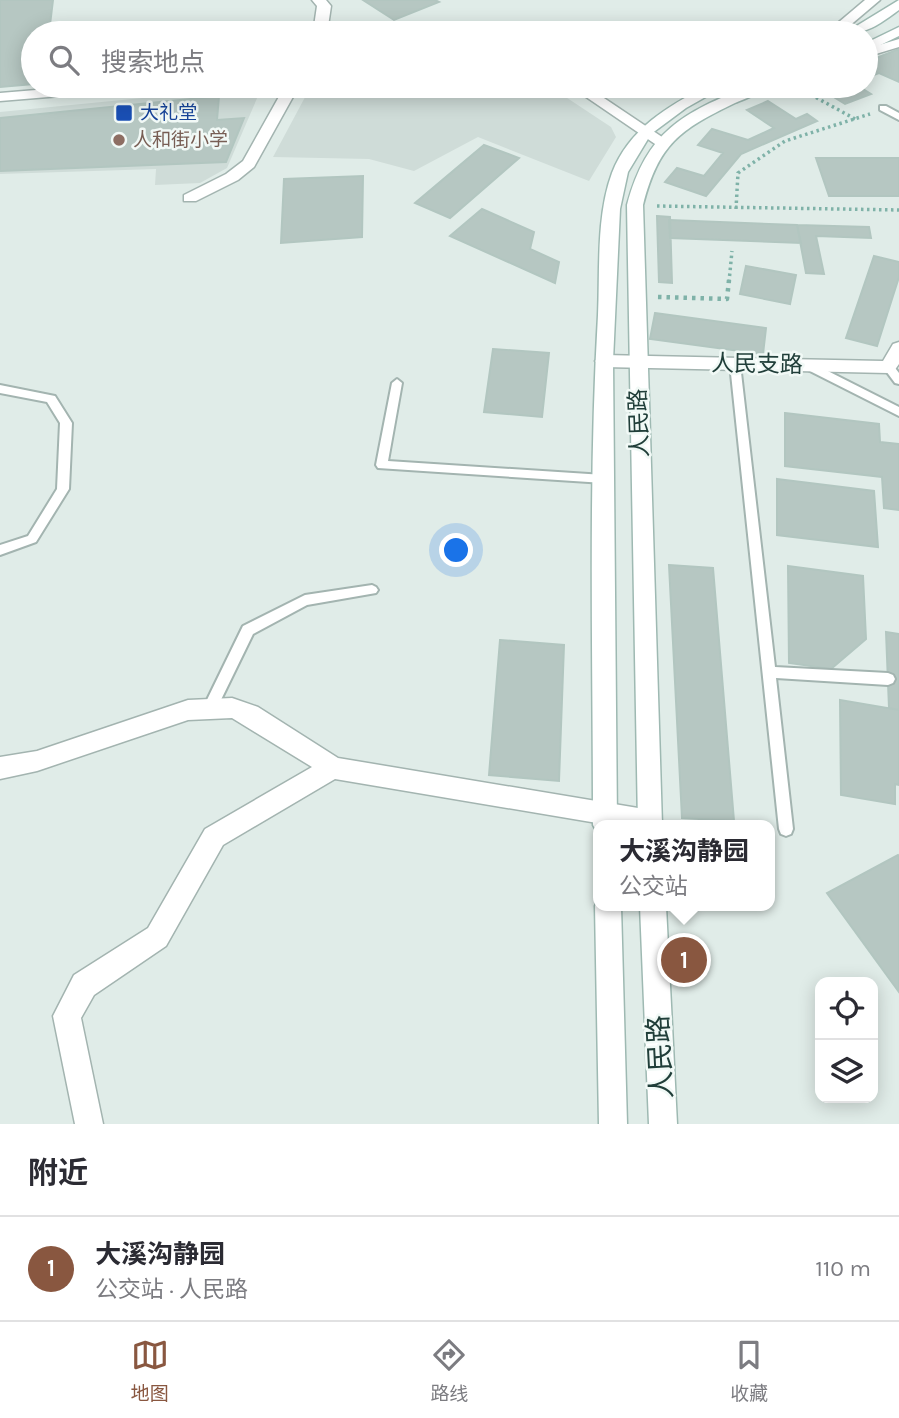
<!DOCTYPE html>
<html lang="zh">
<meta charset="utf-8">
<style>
:root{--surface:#fff;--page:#f7f7f7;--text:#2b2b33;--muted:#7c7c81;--line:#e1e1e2;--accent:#895740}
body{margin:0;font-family:Karla,"Noto Sans SC",sans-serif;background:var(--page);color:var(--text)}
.controls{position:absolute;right:21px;bottom:21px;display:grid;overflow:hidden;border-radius:14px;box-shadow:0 4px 18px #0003}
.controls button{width:63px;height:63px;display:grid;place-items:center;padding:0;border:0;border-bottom:2px solid var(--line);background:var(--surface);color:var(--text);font:35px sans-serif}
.you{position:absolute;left:457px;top:551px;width:24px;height:24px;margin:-18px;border:5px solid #fff;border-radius:50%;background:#1a73e8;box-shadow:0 0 0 10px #1a73e833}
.badge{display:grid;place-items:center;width:46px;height:46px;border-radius:50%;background:var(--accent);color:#fff;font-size:23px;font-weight:700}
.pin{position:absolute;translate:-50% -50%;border:4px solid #fff;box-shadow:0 2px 7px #0006}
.popup{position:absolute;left:593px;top:820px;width:182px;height:91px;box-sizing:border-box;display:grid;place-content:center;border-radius:14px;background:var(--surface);filter:drop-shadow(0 2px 5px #0005);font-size:23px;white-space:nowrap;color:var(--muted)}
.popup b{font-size:26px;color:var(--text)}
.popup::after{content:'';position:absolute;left:50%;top:100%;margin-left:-14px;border:14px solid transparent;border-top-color:var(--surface)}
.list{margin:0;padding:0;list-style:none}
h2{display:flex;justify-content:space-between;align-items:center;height:91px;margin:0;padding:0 28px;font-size:30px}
h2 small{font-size:23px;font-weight:400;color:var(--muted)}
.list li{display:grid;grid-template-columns:46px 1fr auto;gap:21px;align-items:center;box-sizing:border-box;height:105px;padding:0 28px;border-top:2px solid var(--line)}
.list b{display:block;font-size:26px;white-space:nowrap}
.list p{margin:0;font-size:23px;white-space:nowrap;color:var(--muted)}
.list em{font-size:23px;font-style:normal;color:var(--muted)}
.icon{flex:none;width:38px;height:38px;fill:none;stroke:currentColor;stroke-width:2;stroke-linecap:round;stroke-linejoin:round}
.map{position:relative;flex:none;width:899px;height:1124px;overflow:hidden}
.search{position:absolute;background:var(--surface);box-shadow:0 4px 18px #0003;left:21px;right:21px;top:21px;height:77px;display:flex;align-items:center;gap:18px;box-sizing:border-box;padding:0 24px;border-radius:38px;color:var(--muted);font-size:26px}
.sheet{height:196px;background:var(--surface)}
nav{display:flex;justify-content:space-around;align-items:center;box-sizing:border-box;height:98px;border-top:2px solid var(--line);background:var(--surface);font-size:19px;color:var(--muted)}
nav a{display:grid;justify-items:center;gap:4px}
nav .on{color:var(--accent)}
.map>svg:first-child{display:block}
.built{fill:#cfdcd8}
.building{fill:#b6c7c2;stroke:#b2c6c0;stroke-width:2}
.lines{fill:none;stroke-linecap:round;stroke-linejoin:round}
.service-casing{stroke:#a3b4b0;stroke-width:4}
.minor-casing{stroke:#a3b4b0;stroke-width:3}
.secondary-casing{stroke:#9eb9b2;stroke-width:3}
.path-far1{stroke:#7fb2a8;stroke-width:3.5;stroke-dasharray:2.5 3.5;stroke-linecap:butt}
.path{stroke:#7fb2a8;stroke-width:4.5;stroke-dasharray:3.5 5;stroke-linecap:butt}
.service{fill:#fff;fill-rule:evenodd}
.minor{fill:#fff;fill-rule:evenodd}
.secondary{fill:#fff;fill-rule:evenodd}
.transit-dot{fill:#1a4fb4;stroke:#f1f9f6;stroke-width:2.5}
.education-dot{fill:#8d6e63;stroke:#f1f9f6;stroke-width:2.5}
.labels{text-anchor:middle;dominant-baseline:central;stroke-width:5;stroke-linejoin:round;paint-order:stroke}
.far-transit-label{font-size:19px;fill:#164399;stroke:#f1f9f6;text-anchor:start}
.far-education-label{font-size:19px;fill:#785e54;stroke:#f1f9f6;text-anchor:start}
.street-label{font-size:23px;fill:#203e39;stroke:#f1f9f6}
.near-street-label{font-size:28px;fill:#203e39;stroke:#f1f9f6}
</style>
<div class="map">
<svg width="899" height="1124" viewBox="0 0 899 1124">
<rect width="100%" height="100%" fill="#e0ece8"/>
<path class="built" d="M311,86H549L611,127L616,137L589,181L478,137L414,171L369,159L273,157Z
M244,88L258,96L227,168L200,183L155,185L156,169L0,174V112Z"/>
<path class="building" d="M0,0H53L49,33H33V84L0,87Z
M363,0H435L439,2L394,20Z
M899,49V82L879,73L866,78V62Z
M816,86H858L871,94L845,104Z
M219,96L217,120L244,118L226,162L0,171V118Z
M768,101L796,119L807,114L817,121L741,154L706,196L665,182L677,168L704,176L723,153L698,145L712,129L748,140L774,128L747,110Z
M484,145L519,158L450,218L415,203Z
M816,158H899V196H829Z
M363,176L362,237L281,243L284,179Z
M482,209L534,232L530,249L559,262L555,283L450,236Z
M657,216L670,217L672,283L659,282Z
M669,220L797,225L801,243L670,238Z
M797,225L869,227L871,238L816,236L824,274L806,273Z
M874,256L899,262V277L877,346L846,338Z
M746,266L796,275L790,304L740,294Z
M655,313L766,328L763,354L650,339Z
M493,349L549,353L542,417L484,412Z
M785,413L879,424L880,442L899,444V510L884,508L882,477L785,466Z
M777,479L874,491L878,547L777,535Z
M669,565L713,568L734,821L682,818Z
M788,566L863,576L866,639L831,669L789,663Z
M886,632L899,634V710L889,708Z
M500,640L564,645L559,781L489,775Z
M840,700L899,710V785L895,784V804L841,795Z
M898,855L899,856V992L827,893Z"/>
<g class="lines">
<g class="service-casing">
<path id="service" d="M880,106H886L899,113V120L880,110Z
M735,360L740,364L775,667L888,673L893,675L895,679L893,683L888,685L776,678L793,829L791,834L786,836L781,834L779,829L730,364Z
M808,361L899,407V416L804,368L803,365Z
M888,363L892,364L899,373V384L895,383L883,367Z
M397,379L402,383L388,461L604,475L610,479L604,483L378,468L376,465L392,383Z
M0,385L55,396L72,423L69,489L36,542L0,555V545L28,536L57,489L60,423L47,402L0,393Z
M372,585L376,587L378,590L376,593L307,605L253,634L216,710L211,712L206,710L204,706L243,626L305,595Z"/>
</g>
<g class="minor-casing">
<path id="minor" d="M312,0H326L331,6L327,33H313L317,6Z
M865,0H880L841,33H826Z
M899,39V47L866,57V49Z
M84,86H140L133,90L0,101V93Z
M285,86H299L254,167L238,180L196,201H184V195L226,174L243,161Z
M570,86H586L671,143L663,148L658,146Z
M899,342V364L894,371L888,373L604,367L595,361L604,355L883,361L893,344Z
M232,698L258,707L338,758L650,810L659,813L662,821L660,825H609L335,779L223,845L166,946L94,995L81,1018L103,1124H75L53,1016L74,975L148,928L205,829L312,767L232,718L188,720L37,771L0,779V757L37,751L188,700Z"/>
</g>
<g class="secondary-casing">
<path id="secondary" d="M899,0V10C881,23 868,34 845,33Z
M899,27V36L866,52V43Z
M707,86H725L686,108L651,134L628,172L620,209L613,361L617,825H598V834L593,825C593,656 588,484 598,315C600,270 596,216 612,173C629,129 668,106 707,86Z
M750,86H769C761,94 746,98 735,103C679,130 659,144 643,205L662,825H638L627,205C647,131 682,113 750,86Z
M598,899V906H621L627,1124H599L595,906Z
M640,906H666L677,1124H649Z"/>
</g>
<path class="path-far1" d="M795,86L857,120
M657,206L899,210
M736,209L738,173L785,141L870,114
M729,282L732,251"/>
<path class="path" d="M658,297L727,299L729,280"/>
<use href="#service" class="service"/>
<use href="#minor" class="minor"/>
<use href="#secondary" class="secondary"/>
</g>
<rect class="transit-dot" x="115" y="104" width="18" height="18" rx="3.5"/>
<circle class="education-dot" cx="119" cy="140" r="7"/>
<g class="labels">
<g class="far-transit-label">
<text x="140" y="113">大礼堂</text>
</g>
<g class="far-education-label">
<text x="133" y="140">人和街小学</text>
</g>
<g class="street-label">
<text transform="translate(757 364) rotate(1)">人民支路</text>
<text transform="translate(639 423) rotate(-92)">人民路</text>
</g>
<g class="near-street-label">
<text transform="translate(660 1057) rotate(-93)">人民路</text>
</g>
</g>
</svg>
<div class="controls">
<button><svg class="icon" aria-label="locate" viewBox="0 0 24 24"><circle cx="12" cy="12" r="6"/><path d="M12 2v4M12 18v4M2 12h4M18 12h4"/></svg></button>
<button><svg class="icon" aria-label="layers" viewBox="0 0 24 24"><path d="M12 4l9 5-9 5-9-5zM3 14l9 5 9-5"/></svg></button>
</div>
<div class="you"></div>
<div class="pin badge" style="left:684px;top:960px">1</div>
<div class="popup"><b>大溪沟静园</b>公交站</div>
<div class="search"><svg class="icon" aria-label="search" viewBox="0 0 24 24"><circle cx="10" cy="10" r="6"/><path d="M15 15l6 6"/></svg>搜索地点</div>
</div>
<section class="sheet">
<h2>附近<small></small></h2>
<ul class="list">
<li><span class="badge">1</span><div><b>大溪沟静园</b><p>公交站 · 人民路</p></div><em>110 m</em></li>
</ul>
</section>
<nav>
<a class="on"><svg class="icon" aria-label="map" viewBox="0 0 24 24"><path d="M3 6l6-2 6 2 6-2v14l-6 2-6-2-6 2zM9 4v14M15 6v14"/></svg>地图</a>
<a><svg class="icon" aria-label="directions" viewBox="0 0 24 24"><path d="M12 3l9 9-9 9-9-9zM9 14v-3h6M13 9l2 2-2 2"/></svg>路线</a>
<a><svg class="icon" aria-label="saved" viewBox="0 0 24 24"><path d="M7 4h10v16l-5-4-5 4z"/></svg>收藏</a>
</nav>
